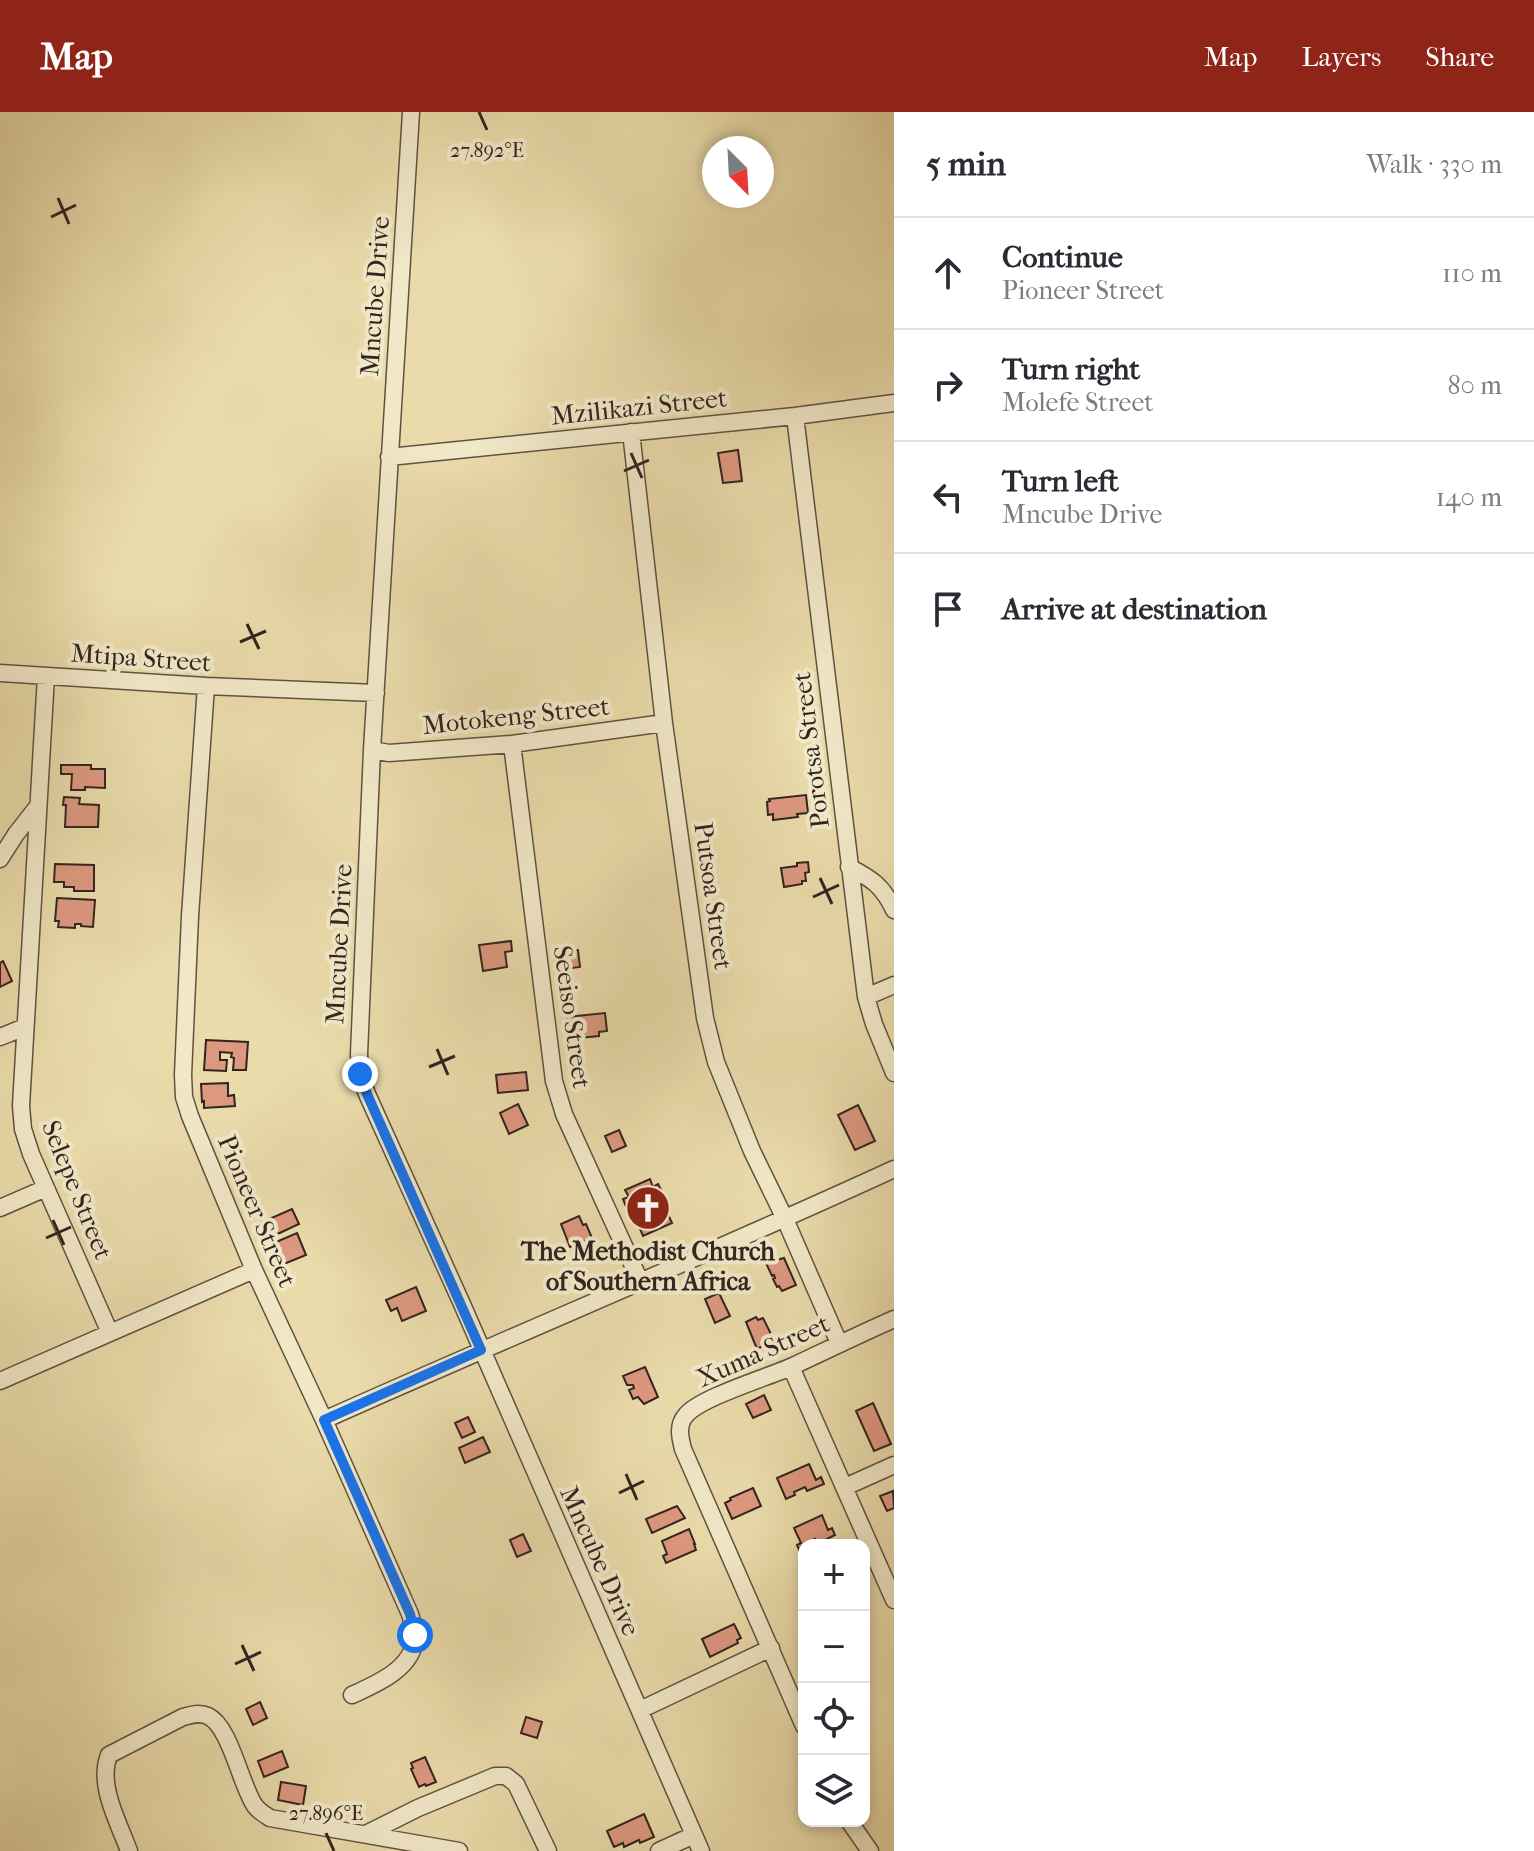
<!DOCTYPE html>
<meta charset="utf-8">
<style>
:root{--surface:#fff;--page:#f7f7f7;--text:#2b2b33;--muted:#7c7c81;--line:#e1e1e2;--accent:#8f2418}
body{margin:0;font-family:"IM FELL French Canon",serif;background:var(--page);color:var(--text)}
.controls{position:absolute;right:24px;bottom:24px;display:grid;overflow:hidden;border-radius:16px;box-shadow:0 4px 12px #0003}
.controls button{width:72px;height:72px;display:grid;place-items:center;padding:0;border:0;border-bottom:2px solid var(--line);background:var(--surface);color:var(--text);font:40px sans-serif}
.compass{position:absolute;left:702px;top:24px;width:72px;height:72px;border-radius:50%;background:var(--surface);box-shadow:0 4px 12px #0003;rotate:156deg}
.stop{position:absolute;width:24px;height:24px;margin:-18px;border:6px solid #1a73e8;border-radius:50%;background:#fff}
.stop.end{background:#1a73e8;border-color:#fff;box-shadow:0 2px 8px #0008}
.list{margin:0;padding:0;list-style:none}
h2{display:flex;justify-content:space-between;align-items:center;height:104px;margin:0;padding:0 32px;font-size:34px}
h2 small{font-size:26px;font-weight:400;color:var(--muted)}
.list li{display:grid;grid-template-columns:52px 1fr auto;gap:24px;align-items:center;box-sizing:border-box;height:112px;padding:0 32px;border-top:2px solid var(--line)}
.list b{display:block;font-size:30px;white-space:nowrap}
.list p{margin:0;font-size:26px;white-space:nowrap;color:var(--muted)}
.list em{font-size:26px;font-style:normal;color:var(--muted)}
.icon{flex:none;width:44px;height:44px;fill:none;stroke:currentColor;stroke-width:2;stroke-linecap:round;stroke-linejoin:round}
.map{position:relative;flex:none;width:894px;height:1739px;overflow:hidden}
header{display:flex;align-items:center;gap:48px;box-sizing:border-box;height:112px;padding:0 40px;background:var(--accent);color:#fff}
header strong{font-size:38px}
nav{display:flex;gap:44px;margin-inline-start:auto;font-size:28px}
main{display:flex}
aside{flex:1;background:var(--surface)}
.map>svg:first-child{display:block}
.building{fill:#dd9880;stroke:#322420;stroke-width:2}
.lines{fill:none;stroke-linecap:round;stroke-linejoin:round}
.minor-casing{stroke:#605242;stroke-width:19}
.minor{stroke:#f1e8c8;stroke-width:16}
.route{stroke:#1a73e8;stroke-width:10}
.ticks{fill:none;stroke:#322420;stroke-width:3}
.labels{text-anchor:middle;dominant-baseline:central;stroke-width:8;stroke-linejoin:round;paint-order:stroke}
.street-label{font-size:26px;fill:#322420;stroke:#f1e8c8}
.poi-label{font-size:26px;font-weight:bold;fill:#322420;stroke:#f1e8c8}
.ticks-label{font-size:20px;text-anchor:middle;fill:#322420;stroke:#f1e8c8;stroke-width:8;stroke-linejoin:round;paint-order:stroke}
</style>
<header>
<strong>Map</strong>
<nav><a>Map</a><a>Layers</a><a>Share</a></nav>
</header>
<main>
<div class="map">
<svg width="894" height="1739" viewBox="0 0 894 1739">
<rect width="100%" height="100%" fill="#eadbaa"/>
<filter id="stains"><feTurbulence type="fractalNoise" baseFrequency=".0025" numOctaves="4"/><feColorMatrix values="0 0 0 0 .2 0 0 0 0 .09 0 0 0 0 .02 0 0 0 .5 -.17"/></filter>
<radialGradient id="worn" r=".72"><stop offset=".6" stop-color="#630" stop-opacity="0"/><stop offset="1" stop-color="#630" stop-opacity=".3"/></radialGradient>
<path class="building" d="M738,338L742,369L723,371L718,341Z
M61,653H91V657H105V676L85,675V678H71L72,662H61Z
M806,683L808,701L797,702L798,705L773,708V702L768,703L767,690L770,689L769,687Z
M64,685L80,686L79,692L99,693L98,715H65L66,693H63Z
M808,750L809,760L805,761L806,769H802V772L784,775L781,756L797,754V751Z
M55,752L94,753V779H74V775H64V770H54Z
M57,786L95,788L93,815L81,814V812H75V816L58,815L59,809H55Z
M511,829L512,839L505,840L507,855L483,859L479,833Z
M578,838L580,855L564,857L562,840Z
M3,849L12,869L0,875V851Z
M605,901L607,919L599,920V924L569,927L567,905Z
M206,928L248,930L246,958H233L234,946L231,945L232,941L220,940V948H227L226,959L204,958Z
M526,960L528,978L498,981L496,963Z
M228,971V984L234,983L235,994L204,996V989L202,990L201,972Z
M518,992L528,1013L509,1022L500,1001Z
M858,993L875,1029L855,1038L838,1003Z
M619,1018L626,1034L612,1040L605,1024Z
M650,1067L653,1075L658,1072L663,1082L659,1083L672,1111L643,1124L631,1095L627,1097L623,1087L629,1085L625,1078Z
M292,1097L299,1112L267,1127L260,1111Z
M579,1104L583,1113L586,1112L592,1126L570,1135L561,1112Z
M297,1121L306,1143L284,1152L277,1137L279,1136L276,1130Z
M784,1146L796,1173L782,1179L779,1174L777,1175L773,1167L775,1166L774,1163L772,1164L766,1151Z
M416,1175L426,1199L402,1209L397,1196L391,1199L386,1188Z
M719,1181L730,1204L715,1211L705,1187Z
M756,1205L758,1208L763,1206L772,1224L768,1225L770,1228L766,1230L767,1232L757,1237L746,1210Z
M645,1255L658,1285L644,1292L638,1285L633,1287L629,1278L634,1276L633,1273H627L623,1264Z
M764,1283L771,1298L753,1306L746,1292Z
M873,1291L891,1332L874,1339L856,1299Z
M468,1305L475,1320L462,1326L455,1311Z
M483,1325L490,1340L465,1351L459,1336Z
M809,1352L816,1368L821,1365L824,1372L807,1379L805,1375L794,1380L795,1383L786,1387L777,1366Z
M753,1376L761,1394L732,1407L725,1391L731,1388L730,1386Z
M893,1379L894,1396L887,1399L880,1384Z
M677,1394L685,1406L652,1421L646,1407Z
M822,1403L828,1418L832,1416L835,1423L817,1432L815,1427L811,1429L813,1433H804V1438L800,1440L797,1433L801,1431L794,1416Z
M689,1417L695,1432H694L696,1438L666,1451L663,1444L667,1442L662,1429Z
M523,1422L531,1439L517,1445L510,1428Z
M734,1512L741,1526L737,1528L738,1531L710,1545L702,1527Z
M260,1590L267,1606L253,1613L246,1597Z
M526,1605L542,1610L537,1626L521,1621Z
M282,1639L288,1655L264,1665L258,1649Z
M425,1645L436,1670L426,1674L425,1672L419,1675L411,1657L413,1656L411,1651Z
M281,1670L306,1674L303,1693L278,1688Z
M644,1702L654,1725L640,1731L639,1728L624,1735L623,1731L614,1735L607,1719Z"/>
<g class="lines">
<g class="minor-casing">
<path id="minor" d="M411,0L372,638L359,942L360,962L367,982L462,1192L701,1739
M795,304L866,885L874,912L894,961
M631,320L664,611L705,906L716,950L752,1039L785,1107L839,1231
M389,345L795,304L894,291
M0,561L206,574L376,581
M46,564L21,994L23,1017L31,1042L110,1221
M206,574L190,804L183,963L184,985L190,1004L254,1158L324,1308L410,1502C412,1509 415,1518 415,1526C413,1557 376,1572 352,1583
M512,632L554,969L564,1002L640,1169
M372,638L389,641L512,632L664,611
M0,747L16,722L38,694
M849,755C872,767 883,774 894,798
M866,885L894,873
M0,925L25,915
M0,1096L46,1076
M791,1255L894,1488
M0,1269L254,1158
M324,1308C514,1223 705,1144 894,1057
M845,1375L894,1353
M640,1598L771,1536
M804,1614L683,1337C680,1325 677,1313 686,1303C701,1285 769,1265 793,1254C827,1238 860,1222 894,1207
M849,1709L870,1739
M366,1722L418,1696L495,1664H506L516,1672L548,1739
M129,1739C119,1711 97,1673 109,1643L183,1605C191,1603 199,1600 208,1604C230,1614 241,1674 255,1694C259,1699 265,1703 270,1706L459,1739
M659,1739L694,1723"/>
</g>
<use href="#minor" class="minor"/>
</g>
<g class="lines">
<path class="route" d="M360,962L367,982L481,1238L324,1308L410,1502L415,1523"/>
</g>
<path class="ticks" d="M479,0L487,18M58,86L69,112M51,105L76,93M631,341L642,366M624,359L649,348M247,512L259,537M240,530L266,519M820,766L832,792M813,785L839,773M437,937L448,963M429,955L455,944M53,1108L64,1133M46,1126L71,1115M626,1362L637,1388M619,1381L644,1369M242,1533L254,1559M235,1552L261,1540M326,1721L334,1739"/>
<defs>
<g id="church-disc" transform="scale(2.3)"><circle r="9.5" fill="#8f2418" stroke="#f1e8c8"/><path d="M-1.2-6h2.4v3.5h3.3v2.4h-3.3V6h-2.4V-.1h-3.3v-2.4h3.3Z" fill="#fff"/></g>
</defs>
<g fill-rule="evenodd">
<use href="#church-disc" x="648" y="1096"/>
</g>
<g class="labels">
<g class="street-label">
<text transform="translate(375 184) rotate(-86)">Mncube Drive</text>
<text transform="translate(639 295) rotate(-6)">Mzilikazi Street</text>
<text transform="translate(141 546) rotate(4)">Mtipa Street</text>
<text transform="translate(516 604) rotate(-6)">Motokeng Street</text>
<text transform="translate(811 638) rotate(-97)">Porotsa Street</text>
<text transform="translate(713 784) rotate(82)">Putsoa Street</text>
<text transform="translate(339 832) rotate(-87)">Mncube Drive</text>
<text transform="translate(572 905) rotate(82)">Seeiso Street</text>
<text transform="translate(77 1078) rotate(68)">Selepe Street</text>
<text transform="translate(257 1099) rotate(67)">Pioneer Street</text>
<text transform="translate(763 1239) rotate(-24)">Xuma Street</text>
<text transform="translate(600 1449) rotate(66)">Mncube Drive</text>
</g>
<g class="poi-label">
<text x="648" y="1139">The Methodist Church<tspan x="648" dy="30">of Southern Africa</tspan></text>
</g>
</g>
<g class="ticks-label">
<text x="487" y="45">27.892°E</text>
<text x="326" y="1708">27.896°E</text>
</g>
<rect width="100%" height="100%" filter="url(#stains)"/>
<rect width="100%" height="100%" fill="url(#worn)"/>
</svg>
<div class="controls">
<button>+</button>
<button>−</button>
<button><svg class="icon" aria-label="locate" viewBox="0 0 24 24"><circle cx="12" cy="12" r="6"/><path d="M12 2v4M12 18v4M2 12h4M18 12h4"/></svg></button>
<button><svg class="icon" aria-label="layers" viewBox="0 0 24 24"><path d="M12 4l9 5-9 5-9-5zM3 14l9 5 9-5"/></svg></button>
</div>
<svg class="compass" viewBox="-18 -18 36 36"><path d="M0-13l5 13h-10z" fill="#e53935"/><path d="M0 13l5-13h-10z" fill="#7c7c81"/></svg>
<div class="stop" style="left:415px;top:1523px"></div>
<div class="stop end" style="left:360px;top:962px"></div>
</div>
<aside>
<h2>5 min<small>Walk · 330 m</small></h2>
<ul class="list">
<li><svg class="icon" aria-label="ahead" viewBox="0 0 24 24"><path d="M12 20V5M6 11l6-6 6 6"/></svg><div><b>Continue</b><p>Pioneer Street</p></div><em>110 m</em></li>
<li><svg class="icon" aria-label="right" viewBox="0 0 24 24"><path d="M7 20v-9h11M14 6l5 5-5 5"/></svg><div><b>Turn right</b><p>Molefe Street</p></div><em>80 m</em></li>
<li><svg class="icon" aria-label="left" viewBox="0 0 24 24"><path d="M17 20v-9H6M10 6l-5 5 5 5"/></svg><div><b>Turn left</b><p>Mncube Drive</p></div><em>140 m</em></li>
<li><svg class="icon" aria-label="arrive" viewBox="0 0 24 24"><path d="M6 21V4h12l-3 4 3 4H6"/></svg><div><b>Arrive at destination</b></div></li>
</ul>
</aside>
</main>
